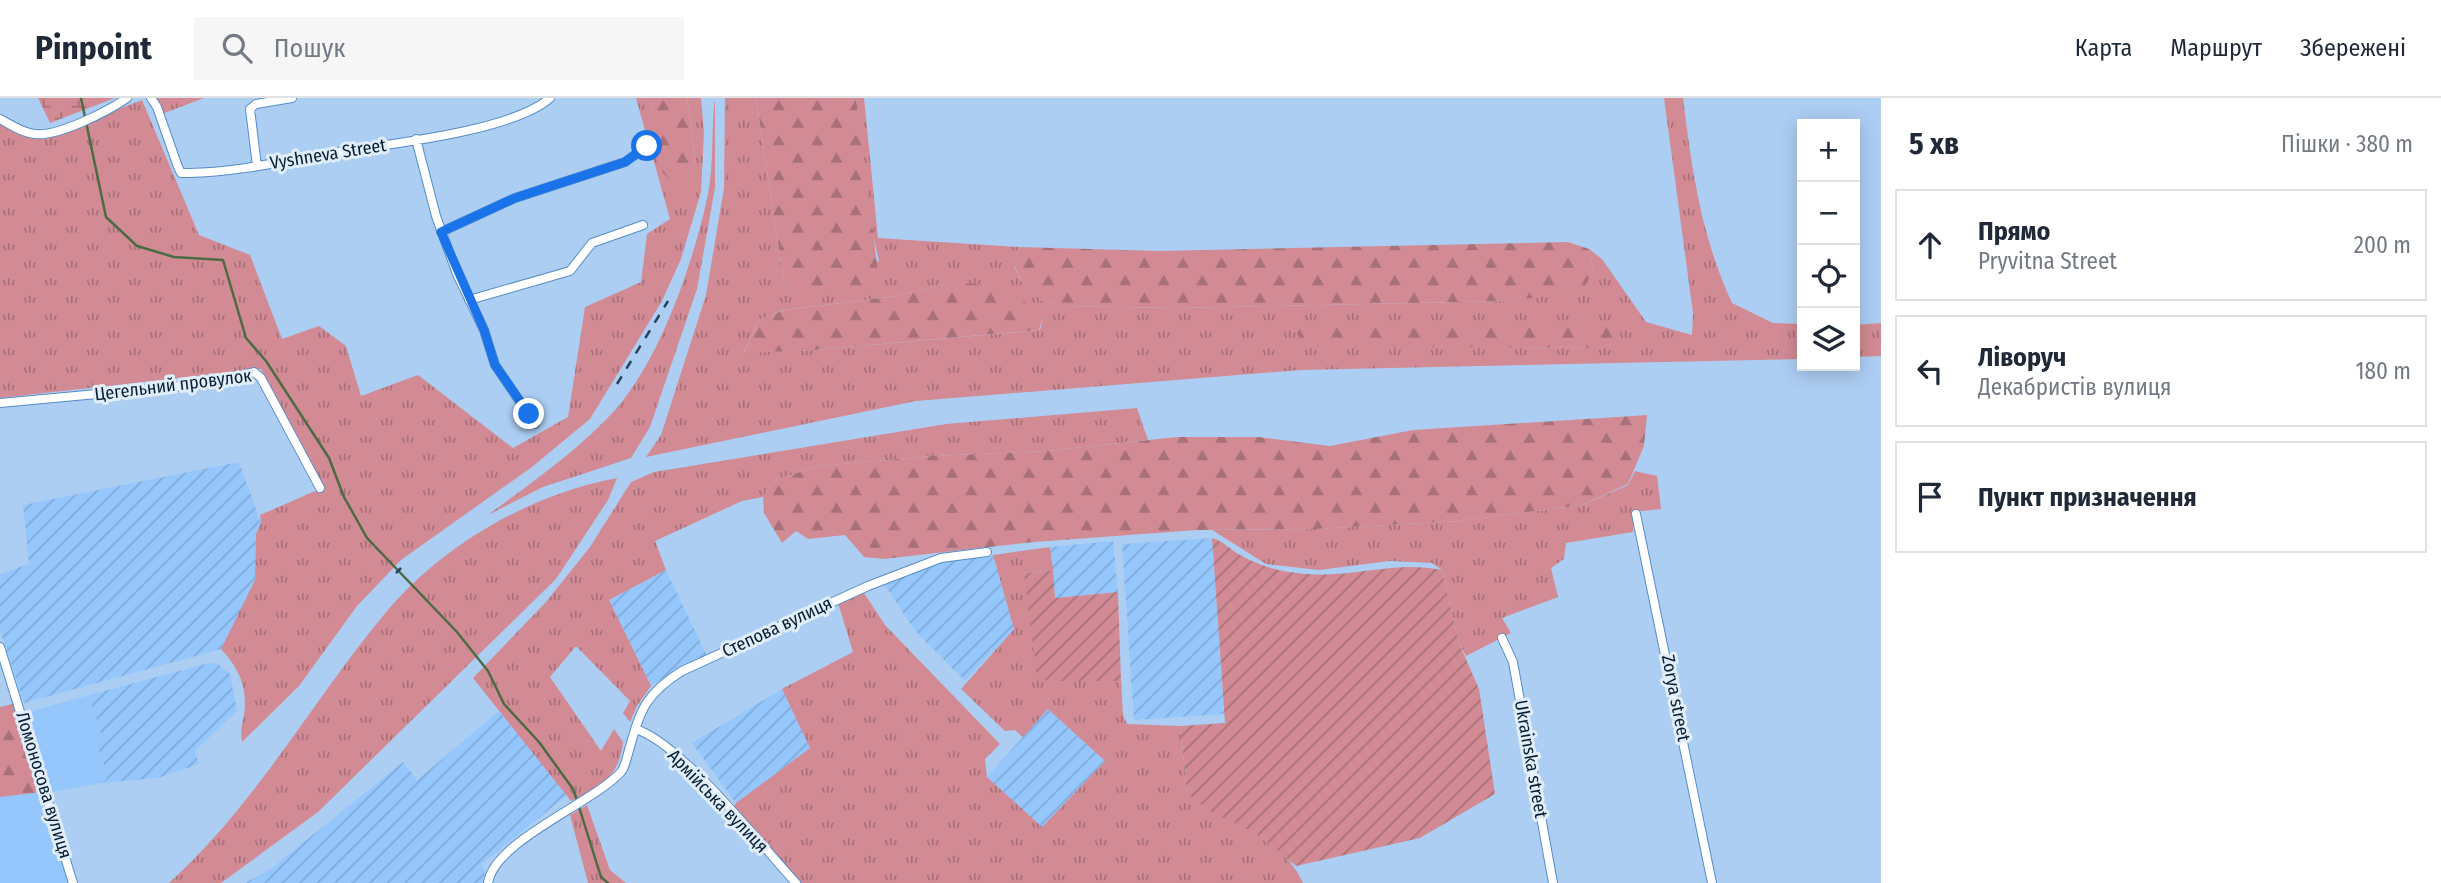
<!DOCTYPE html>
<html lang="uk">
<meta charset="utf-8">
<style>
:root{--surface:#fff;--page:#f6f6f7;--text:#1f2937;--muted:#747a83;--line:#e0e1e3}
body{margin:0;font-family:"Fira Sans Condensed",sans-serif;background:var(--page);color:var(--text)}
.controls{position:absolute;right:21px;top:21px;display:grid;overflow:hidden;border-radius:0px;box-shadow:0 4px 18px #0003}
.controls button{width:63px;height:63px;display:grid;place-items:center;padding:0;border:0;border-bottom:2px solid var(--line);background:var(--surface);color:var(--text);font:35px sans-serif}
.stop{position:absolute;width:21px;height:21px;margin:-16px;border:5px solid #1a73e8;border-radius:50%;background:#fff}
.stop.end{background:#1a73e8;border-color:#fff;box-shadow:0 2px 7px #0008}
.list{margin:0;padding:0;list-style:none}
h2{display:flex;justify-content:space-between;align-items:center;height:91px;margin:0;padding:0 28px;font-size:30px}
h2 small{font-size:23px;font-weight:400;color:var(--muted)}
.list li{display:grid;grid-template-columns:46px 1fr auto;gap:21px;align-items:center;box-sizing:border-box;height:112px;margin:0 14px 14px;padding:0 14px;border:2px solid var(--line);border-radius:0px}
.list b{display:block;font-size:26px;white-space:nowrap}
.list p{margin:0;font-size:23px;white-space:nowrap;color:var(--muted)}
.list em{font-size:23px;font-style:normal;color:var(--muted)}
.icon{flex:none;width:38px;height:38px;fill:none;stroke:currentColor;stroke-width:2;stroke-linecap:round;stroke-linejoin:round}
.map{position:relative;flex:none;width:1881px;height:785px;overflow:hidden}
header{display:flex;align-items:center;gap:42px;box-sizing:border-box;height:98px;padding:0 35px;background:var(--surface);border-bottom:2px solid var(--line)}
header strong{font-size:33px}
nav{display:flex;gap:38px;margin-inline-start:auto;font-size:24px}
.search{width:490px;height:63px;background:var(--page);display:flex;align-items:center;gap:18px;box-sizing:border-box;padding:0 24px;border-radius:0px;color:var(--muted);font-size:26px}
main{display:flex}
aside{flex:1;background:var(--surface)}
.map>svg:first-child{display:block}
.built{fill:#95c7fd}
.industrial{fill:url(#industrial-furrows)}
.grass{fill:url(#grass-tufts);fill-rule:evenodd}
.forest{fill:url(#forest-firs)}
.wetland{fill:url(#wetland-marsh)}
.garden{fill:url(#garden-furrows)}
.lines{fill:none;stroke-linecap:round;stroke-linejoin:round}
.stream{stroke:#4c6b43;stroke-width:2.5}
.street-casing{stroke:#558cc6;stroke-width:10}
.street{stroke:#fff;stroke-width:8}
.rail{stroke:#29425b;stroke-width:2.5;stroke-dasharray:9 9;stroke-linecap:butt}
.route{stroke:#1a73e8;stroke-width:9}
.labels{text-anchor:middle;dominant-baseline:central;stroke-width:6;stroke-linejoin:round;paint-order:stroke}
.street-label{font-size:18px;fill:#061d33;stroke:#e1edf9}
</style>
<header>
<strong>Pinpoint</strong>
<div class="search"><svg class="icon" aria-label="search" viewBox="0 0 24 24"><circle cx="10" cy="10" r="6"/><path d="M15 15l6 6"/></svg>Пошук</div>
<nav><a>Карта</a><a>Маршрут</a><a>Збережені</a></nav>
</header>
<main>
<div class="map">
<svg width="1881" height="785" viewBox="0 0 1881 785">
<defs>
<pattern id="industrial-furrows" width="10" height="10" patternUnits="userSpaceOnUse" patternTransform="scale(1.75)"><rect width="10" height="10" fill="#95c7fd"/><path d="M-1 1l2-2M0 10L10 0M9 11l2-2" fill="none" stroke="#7faad9"/></pattern>
<pattern id="grass-tufts" width="24" height="20" patternUnits="userSpaceOnUse" patternTransform="scale(1.75)"><rect width="24" height="20" fill="#d28b94"/><path d="M3 7l-1-3M5 7V3M7 7l1-3M15 17l-1-3M17 17v-4M19 17l1-3" fill="none" stroke="#a87179"/></pattern>
<pattern id="forest-firs" width="22" height="20" patternUnits="userSpaceOnUse" patternTransform="scale(1.75)"><rect width="22" height="20" fill="#d28b94"/><path d="M5 1l3.5 6h-7zM16 11l3.5 6h-7z" fill="#a87179"/></pattern>
<pattern id="wetland-marsh" width="20" height="14" patternUnits="userSpaceOnUse" patternTransform="scale(1.75)"><rect width="20" height="14" fill="#d28b94"/><path d="M1 5h8M5 5V1M11 12h8M15 12V8" fill="none" stroke="#a87179"/></pattern>
<pattern id="garden-furrows" width="10" height="10" patternUnits="userSpaceOnUse" patternTransform="scale(1.75)"><rect width="10" height="10" fill="#d28b94"/><path d="M-1 1l2-2M0 10L10 0M9 11l2-2" fill="none" stroke="#a87179"/></pattern>
</defs>
<rect width="100%" height="100%" fill="#adcef3"/>
<path class="built" d="M89,597L104,647L107,681L102,685L52,694L30,617L35,612Z
M42,694L70,785H0V699Z"/>
<path class="industrial" d="M239,364L261,425L256,436L255,482L221,551L24,605L0,532V476L29,466L23,407Z
M1212,440L1224,616L1134,622L1122,446Z
M1113,443L1118,494L1055,500L1050,449Z
M993,457L1014,531L965,583L916,534L884,486L941,462Z
M666,472L707,558L679,570L651,588L609,502Z
M209,565L218,566L230,576L237,613L195,653L199,666L158,680L102,685L107,681L106,673L98,650L104,646L89,597Z
M782,591L810,650L736,705L692,645Z
M1048,611L1105,663L1041,730L987,679Z
M499,613L567,697L482,766L485,772L483,785H245L272,770L403,664L417,682Z"/>
<path class="grass" d="M151,0H204L159,17Z
M636,0H652L654,27L696,67L687,0H701L704,35L701,94L681,161L662,203L590,321L532,369L401,462L357,508L299,588L242,644C240,634 242,627 244,617C248,590 239,570 221,551L255,482L256,436L261,425L260,417L322,390L261,271L0,300V23L43,40L142,2L199,137L250,157L282,241L319,228L346,248L361,298L418,277L513,350L568,319L585,209L641,184L647,136L670,121Z
M715,0V90L697,191L650,329L631,360L543,389L488,417C532,384 579,352 616,311C661,259 694,163 708,96C714,65 711,31 715,0Z
M725,0H756L785,191L879,163L871,128L856,0H864L878,140L1019,149L1014,168L1022,184L1041,202L1061,208L1174,210L1509,203L1593,173L1589,151L1602,161L1646,224L1692,237L1693,215L1664,0H1683C1692,73 1701,138 1732,205L1773,225L1802,226V261L1301,272L916,303L646,359L661,337L706,197L724,90ZM949,185L1043,218L1040,232L814,252L744,254L759,222L783,212L897,198ZM1616,234V245L1611,250L1305,247Z
M1881,225V258L1855,259V227Z
M1137,310L1148,342L1047,353L932,358L819,368L775,382L763,399L742,403L655,443L666,472L609,502L651,588L637,608L630,624L623,615L630,603L576,548L550,579L601,653L614,631L623,644C620,677 600,691 571,703L473,580L546,504L590,449L631,384L654,374L946,326Z
M1635,373L1657,378L1661,411L1633,414V434L1566,445L1564,461L1551,470L1558,499L1502,520L1511,535L1466,558L1459,545L1442,472L1432,465L1390,463L1319,472L1266,466L1212,432L1316,431L1459,423L1582,407L1628,387Z
M617,380L608,402L556,481L318,714L221,785H169C258,704 311,604 387,513C444,446 531,396 617,380Z
M1050,449L1053,472L1024,475L1046,583H1121L1123,617L1127,626L1180,628L1187,695C1226,718 1284,742 1303,785H799L732,712L736,705L810,650L782,591L853,554L838,505L864,495L885,527L1000,646L985,661L987,679L1042,729L1105,663L1048,611L1023,639L1015,632L1005,633L961,591L1014,531L993,457Z
M587,707L610,772L626,785H588L570,717Z"/>
<path class="forest" d="M652,0H687L696,67L693,83L681,89C644,70 655,37 652,0Z
M756,0H856L879,182L873,190L854,196L785,191Z
M1568,144L1589,151L1593,173L1585,188L1569,195L1509,203L1174,210L1061,208L1041,202L1022,184L1014,167L1019,149L1160,153Z
M949,185C996,186 1007,188 1043,218L1039,232L814,252L744,255L759,222L784,212L897,198Z
M1310,223H1591L1610,227L1616,234V245L1612,250L1319,248L1305,247L1297,236L1301,227Z
M1647,317L1644,348L1628,386L1582,407L1459,423L1316,431L1197,432L1034,444L884,461L864,459L845,437L808,441L796,433L782,445L764,415L763,399L775,382L819,368L932,358L1047,353L1177,339H1259L1330,348L1413,332Z
M13,606L42,694L0,699V609Z"/>
<path class="wetland" d="M38,0H115L50,25Z"/>
<path class="garden" d="M1212,440C1223,443 1230,451 1240,457C1262,469 1281,474 1307,476C1352,480 1396,462 1442,472L1459,545L1479,591L1495,696L1420,740L1296,768L1255,735L1206,711L1187,695L1180,628L1225,625Z
M1053,472L1055,500L1118,494L1121,583H1046L1036,574L1024,475Z"/>
<g class="lines">
<path class="stream" d="M81,0L106,119L137,148L174,159L223,162L246,240L266,263L329,360L344,399L367,440L457,534L488,573L504,606L539,644L573,691L577,702
M579,709L601,779L608,785"/>
<g class="street-casing">
<path id="street" d="M151,0L157,9L178,69L181,75H189C239,74 289,62 338,54C389,46 513,33 550,0
M0,21C11,27 23,35 35,36C58,39 108,13 127,0
M416,41L436,118L457,176L484,232L495,267L535,326
M257,68L250,11L256,6L292,0
M441,134L515,100L625,64L647,48
M469,202L570,173L592,145L643,127
M0,305L215,285L254,274L261,280L320,390
M1636,416L1712,785
M1502,540L1513,564L1553,785
M0,549L73,785
M635,631C679,643 761,747 796,785
M488,785C494,743 593,705 621,674C626,668 627,657 630,649C640,611 647,595 682,573L868,488L941,460L987,454"/>
</g>
<use href="#street" class="street"/>
<path class="rail" d="M617,286L668,203
M396,475L401,470"/>
</g>
<g class="lines">
<path class="route" d="M529,316L495,267L484,232L441,134L515,100L625,64L647,48"/>
</g>
<g class="labels">
<g class="street-label">
<text transform="translate(328 56) rotate(-9)">Vyshneva Street</text>
<text transform="translate(173 287) rotate(-7)">Цегельний провулок</text>
<text transform="translate(777 529) rotate(-25)">Степова вулиця</text>
<text transform="translate(1676 600) rotate(79)">Zorya street</text>
<text transform="translate(1531 661) rotate(80)">Ukrainska street</text>
<text transform="translate(44 687) rotate(73)">Ломоносова вулиця</text>
<text transform="translate(718 703) rotate(46)">Армійська вулиця</text>
</g>
</g>
</svg>
<div class="controls">
<button>+</button>
<button>−</button>
<button><svg class="icon" aria-label="locate" viewBox="0 0 24 24"><circle cx="12" cy="12" r="6"/><path d="M12 2v4M12 18v4M2 12h4M18 12h4"/></svg></button>
<button><svg class="icon" aria-label="layers" viewBox="0 0 24 24"><path d="M12 4l9 5-9 5-9-5zM3 14l9 5 9-5"/></svg></button>
</div>
<div class="stop" style="left:647px;top:48px"></div>
<div class="stop end" style="left:529px;top:316px"></div>
</div>
<aside>
<h2>5 хв<small>Пішки · 380 m</small></h2>
<ul class="list">
<li><svg class="icon" aria-label="ahead" viewBox="0 0 24 24"><path d="M12 20V5M6 11l6-6 6 6"/></svg><div><b>Прямо</b><p>Pryvitna Street</p></div><em>200 m</em></li>
<li><svg class="icon" aria-label="left" viewBox="0 0 24 24"><path d="M17 20v-9H6M10 6l-5 5 5 5"/></svg><div><b>Ліворуч</b><p>Декабристів вулиця</p></div><em>180 m</em></li>
<li><svg class="icon" aria-label="arrive" viewBox="0 0 24 24"><path d="M6 21V4h12l-3 4 3 4H6"/></svg><div><b>Пункт призначення</b></div></li>
</ul>
</aside>
</main>
